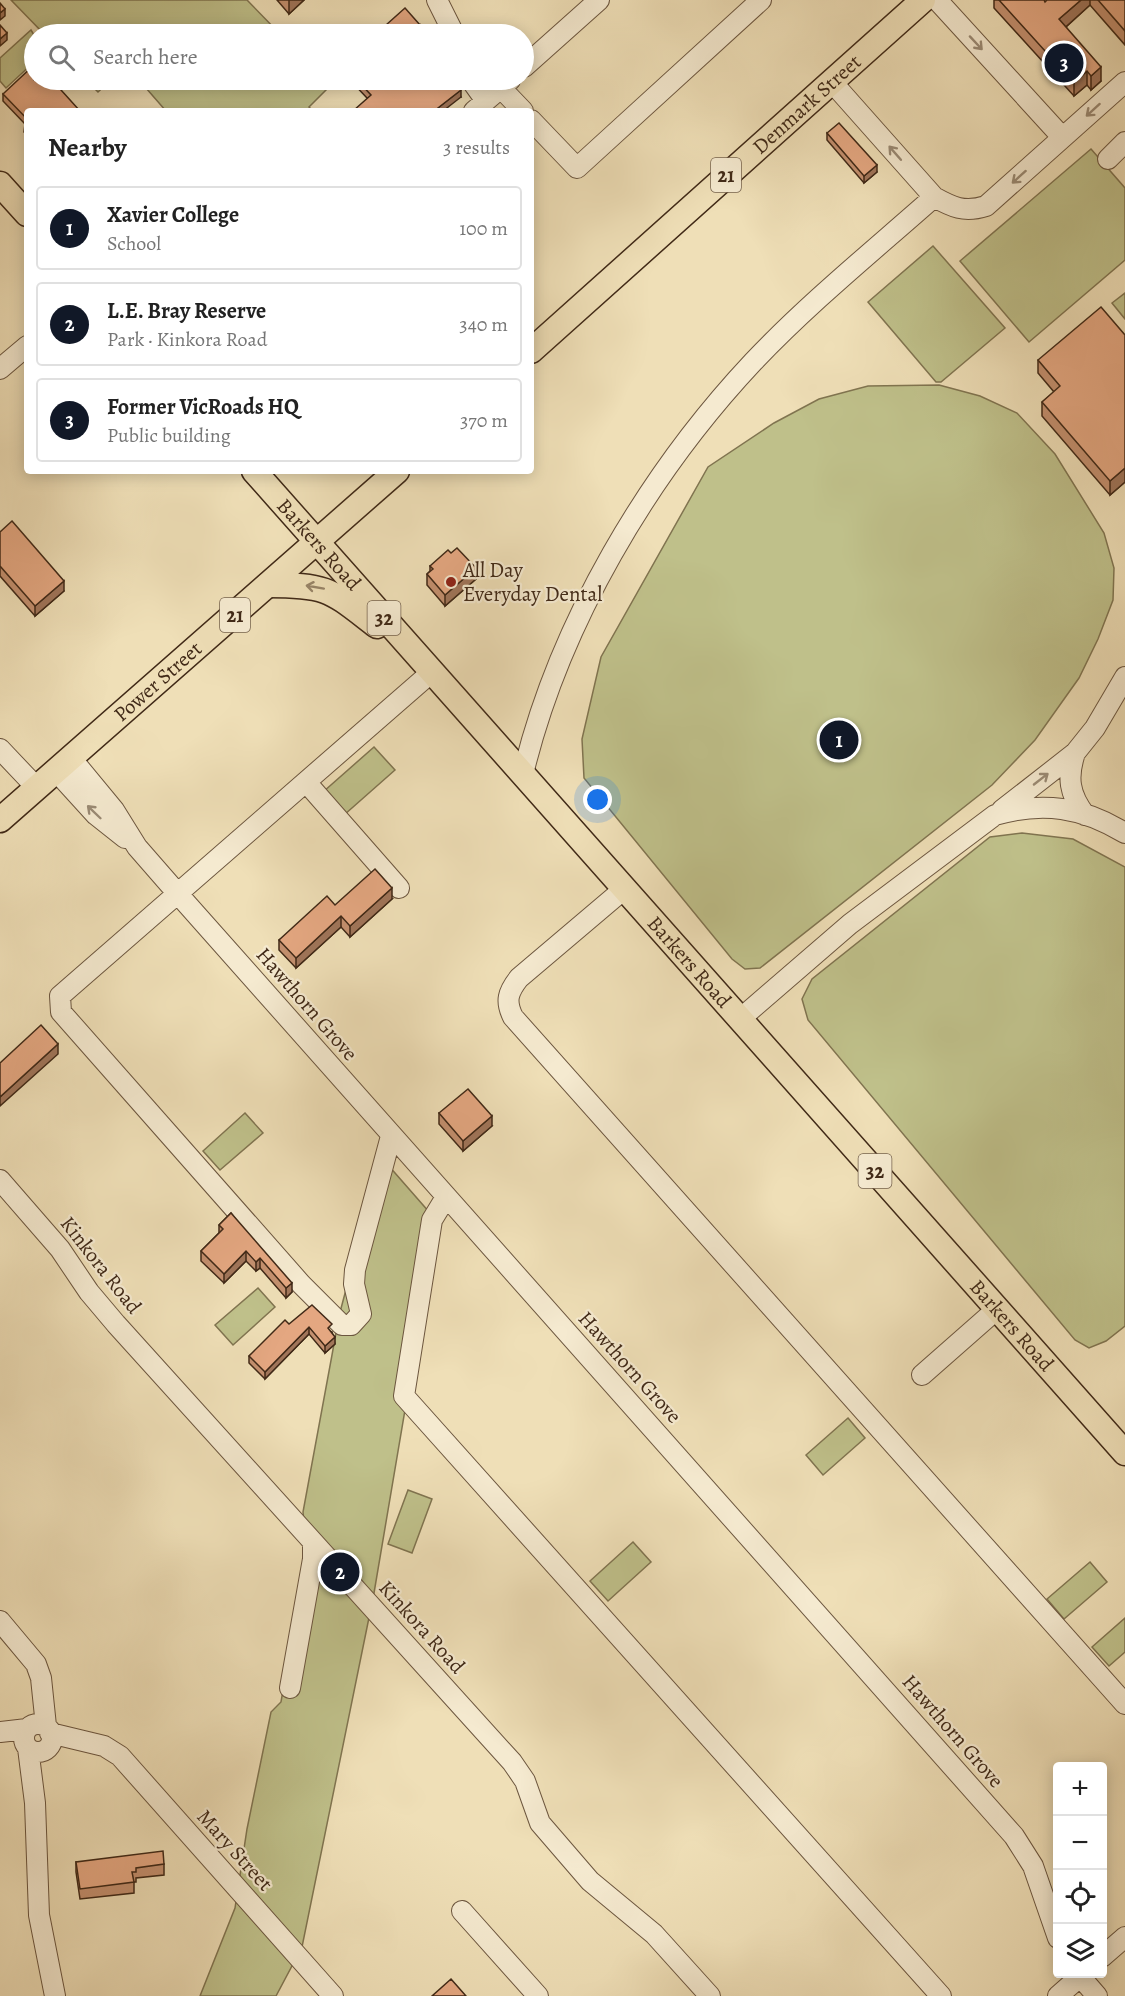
<!DOCTYPE html>
<meta charset="utf-8">
<style>
:root{--surface:#fff;--page:#f2f2f2;--text:#222;--muted:#767676;--line:#e0e0e0;--accent:#111827}
body{margin:0;font-family:Alegreya,serif;background:var(--page);color:var(--text)}
.controls{position:absolute;right:18px;bottom:18px;display:grid;overflow:hidden;border-radius:6px;box-shadow:0 3px 15px #0003}
.controls button{width:54px;height:54px;display:grid;place-items:center;padding:0;border:0;border-bottom:2px solid var(--line);background:var(--surface);color:var(--text);font:30px sans-serif}
.you{position:absolute;left:598px;top:800px;width:21px;height:21px;margin:-15px;border:4px solid #fff;border-radius:50%;background:#1a73e8;box-shadow:0 0 0 9px #1a73e833}
.badge{display:grid;place-items:center;width:39px;height:39px;border-radius:50%;background:var(--accent);color:#fff;font-size:20px;font-weight:700}
.pin{position:absolute;translate:-50% -50%;border:3px solid #fff;box-shadow:0 2px 6px #0006}
.list{margin:0;padding:0;list-style:none}
h2{display:flex;justify-content:space-between;align-items:center;height:78px;margin:0;padding:0 24px;font-size:26px}
h2 small{font-size:20px;font-weight:400;color:var(--muted)}
.list li{display:grid;grid-template-columns:39px 1fr auto;gap:18px;align-items:center;box-sizing:border-box;height:84px;margin:0 12px 12px;padding:0 12px;border:2px solid var(--line);border-radius:6px}
.list b{display:block;font-size:22px;white-space:nowrap}
.list p{margin:0;font-size:20px;white-space:nowrap;color:var(--muted)}
.list em{font-size:20px;font-style:normal;color:var(--muted)}
.icon{flex:none;width:33px;height:33px;fill:none;stroke:currentColor;stroke-width:2;stroke-linecap:round;stroke-linejoin:round}
.map{position:relative;flex:none;width:1125px;height:1996px;overflow:hidden}
.search{position:absolute;background:var(--surface);box-shadow:0 3px 15px #0003;left:24px;top:24px;width:510px;height:66px;display:flex;align-items:center;gap:15px;box-sizing:border-box;padding:0 21px;border-radius:33px;color:var(--muted);font-size:22px}
.panel{position:absolute;background:var(--surface);box-shadow:0 3px 15px #0003;left:24px;top:108px;width:510px;height:366px;border-radius:6px}
.map>svg:first-child{display:block}
.green{fill:#bfc08a;stroke:#807450;stroke-width:1.5}
.lines{fill:none;stroke-linecap:round;stroke-linejoin:round}
.minor-casing{stroke:#6c563f;stroke-width:22}
.major-casing{stroke:#402917;stroke-width:27}
.minor{stroke:#f5ead0;stroke-width:20}
.major{stroke:#efdfb7;stroke-width:24}
.wall{fill:#c4906f;stroke:#402917;stroke-width:1.5}
.shaded-wall{fill:#a0755a;stroke:#402917;stroke-width:1.5}
.building{fill:#e4a781;stroke:#402917;stroke-width:1.5}
.oneway{stroke:#9a8a74}
.oneway2{stroke:#988467}
.poi-dot{fill:#8f2418;stroke:#f5ead0;stroke-width:2}
.labels{text-anchor:middle;dominant-baseline:central;stroke-width:4.5;stroke-linejoin:round;paint-order:stroke}
.shield{fill:#f5ead0;stroke:#76634e;stroke-width:1.5}
.shield-label{font-size:20px;font-weight:bold;fill:#402917}
.street-label{font-size:21px;fill:#402917;stroke:#f5ead0}
.poi-label{font-size:21px;fill:#402917;stroke:#f5ead0;text-anchor:start}
</style>
<div class="map">
<svg width="1125" height="1996" viewBox="0 0 1125 1996">
<rect width="100%" height="100%" fill="#efdfb7"/>
<filter id="stains"><feTurbulence type="fractalNoise" baseFrequency=".00333" numOctaves="4"/><feColorMatrix values="0 0 0 0 .2 0 0 0 0 .09 0 0 0 0 .02 0 0 0 .5 -.17"/></filter>
<radialGradient id="worn" r=".72"><stop offset=".6" stop-color="#630" stop-opacity="0"/><stop offset="1" stop-color="#630" stop-opacity=".3"/></radialGradient>
<path class="green" d="M11,0H247L280,34H44Z
M31,30L34,35V62L6,88L0,81V58Z
M86,80H111L98,92Z
M139,80H322L329,87L309,107L313,111H166Z
M1091,149L1125,188V260L1029,342L960,261Z
M933,246L1005,328L941,382H936L868,302Z
M1125,293V319L1112,303Z
M939,385L980,396L1017,413L1055,454L1104,533L1114,568L1113,600L1098,639L1079,678L1035,740L992,785L760,968L745,969L732,959L584,778L582,739L601,657L708,467L774,423L819,399L868,386Z
M374,747L395,770L344,815L323,792Z
M1022,833L1073,839L1125,867V1326L1106,1341L1089,1348L1075,1340L808,1020L802,999L812,979L990,837Z
M245,1113L263,1133L220,1170L203,1151Z
M381,1157L437,1221L374,1593L302,1947L276,1996H200L235,1908L247,1829L271,1712L281,1702L307,1551L303,1512L332,1355L339,1316Z
M258,1288L275,1307L233,1345L215,1325Z
M848,1418L865,1438L823,1475L806,1455Z
M408,1490L432,1499L412,1553L388,1544Z
M633,1542L651,1562L608,1601L590,1581Z
M1090,1562L1107,1582L1064,1619L1047,1599Z
M1125,1618V1652L1109,1666L1092,1647Z"/>
<g class="lines">
<g class="minor-casing">
<path id="minor" d="M437,0L454,34
M937,0L1062,137
M524,67L599,0
M471,80L486,101
M831,81L934,197C952,207 964,213 986,206L1125,82
M501,88L523,111
M474,111L510,80
M531,120L577,168L761,0
M1108,159L1125,142
M0,369L27,346
M0,749L37,788
M1075,753C1067,777 1069,794 1085,815
M71,758L114,810L137,847L178,894L1014,1836L1033,1866L1058,1938
M56,771L96,815L125,838
M523,774C559,624 648,474 753,362C809,303 873,251 934,197
M306,782L399,888
M1002,810L1075,753L1095,728L1125,677
M624,889L519,978C508,992 505,1001 513,1017L1125,1704
M740,1019L850,924L995,815C1043,801 1082,807 1125,833
M391,1136L355,1270L354,1284L361,1314L351,1325H342L301,1284L61,1012L60,996L433,671
M0,1180L60,1249L89,1292L116,1324L512,1762L525,1781L540,1823L590,1881L654,1934L710,1996
M446,1197L432,1220L404,1396L941,1996
M922,1375L997,1309
M0,1621L36,1664L41,1678L46,1726
M290,1688L313,1559V1542
M24 1738a14 14 0 1 1 28 0a14 14 0 1 1-28 0Z
M0,1732L27,1729
M50,1733L104,1746L120,1756L333,1996
M28,1748L35,1803L39,1915L55,1996
M462,1911L538,1996
M1102,1957L1125,1937
M1078,1974L1097,1996
M1058,1996L1083,1974"/>
</g>
<g class="major-casing">
<g id="major">
<path d="M0,184L27,214"/>
<path id="s1" d="M531,351L923,0"/>
<path id="s2" d="M254,471L1125,1453"/>
<path d="M268,585C329,585 330,590 377,626"/>
<path id="s3" d="M0,820L397,471"/>
</g>
</g>
<use href="#minor" class="minor"/>
<use href="#major" class="major"/>
</g>
<path class="wall" d="M277,0H304L289,14Z
M994,0H1044L1045,2L1047,0H1125V45L1090,5L1066,27L1101,81L1091,90L1087,85L1074,96L994,8Z
M350,80H452L461,97L367,98Z
M3,94L27,111V135L24,132L25,124L3,101Z
M827,133L877,172L864,183L827,140Z
M1125,335V482L1110,495L1042,416V402L1054,392L1038,373V360Z
M0,532L64,591L35,616L0,576Z
M430,566L476,579L445,606L427,585V574L430,571Z
M392,899L350,937L341,927L296,968L279,950V940L335,905Z
M439,1113L492,1126L463,1151L439,1124Z
M231,1213L292,1292L286,1298L260,1268L256,1271L246,1261L224,1283L201,1261V1251L219,1233V1225Z
M289,1324L332,1332L335,1344L325,1353L309,1334L265,1379L249,1363V1356Z
M76,1862L164,1864V1875L136,1878V1882H134V1893L80,1899L76,1872Z"/>
<path class="shaded-wall" d="M289,0H304L289,14Z
M1081,0H1090V5L1059,33V19Z
M5,9V16L0,20V13Z
M420,25V32L417,34H410Z
M7,33V40L0,46V39Z
M1101,67V81L1091,90V76Z
M1087,71V85L1074,96V83Z
M461,90V97L443,111H434Z
M877,165V172L864,183V176Z
M1125,468V482L1110,495V481Z
M476,568V579L445,606V595Z
M64,581V591L35,616V606Z
M392,888V899L350,937V926Z
M341,916V927L296,968V958Z
M58,1044V1054L0,1106V1097Z
M492,1116V1126L463,1151V1141Z
M246,1251V1261L224,1283V1274Z
M260,1258V1268L256,1271V1262Z
M292,1283V1292L286,1298V1288Z
M309,1327V1334L265,1379V1372Z
M335,1337V1344L325,1353V1346Z"/>
<path class="building" d="M999,0H1044L1045,2L1047,0H1081L1059,19L1101,67L1091,76L1087,71L1074,83Z
M1098,0H1125V31Z
M0,3L5,9L0,13Z
M405,8L420,25L410,34H411H376Z
M0,25L7,33L0,39Z
M34,65V80H52L80,111H27V119L3,94Z
M357,80H452L461,90L434,111H353L371,95Z
M839,123L877,165L864,176L827,133Z
M1101,307L1125,335V468L1110,481L1042,402L1060,386L1038,360Z
M12,521L64,581L35,606L0,566V532Z
M457,548L476,568L445,595L427,574L433,569L430,566L448,550L451,553Z
M375,869L392,888L350,926L341,916L296,958L279,940L327,896L335,905Z
M41,1025L58,1044L0,1097V1063Z
M468,1089L492,1116L463,1141L439,1113Z
M231,1213L292,1283L286,1288L260,1258L256,1262L246,1251L224,1274L201,1251L223,1229L219,1225Z
M312,1305L332,1324L328,1328L335,1337L325,1346L309,1327L265,1372L249,1356L285,1320L289,1324Z
M163,1851L164,1864L136,1868V1872H132L134,1882L80,1889L76,1862Z
M451,1979L466,1996H432Z"/>
<defs><path id="oneway-shaft" d="M-6 0H5M1.5-3L5.5 0L1.5 3" fill="none" stroke-width="1.6" stroke-linecap="round" stroke-linejoin="round" transform="scale(1.5)"/></defs>
<g class="oneway">
<use href="#oneway-shaft" transform="translate(976 43) rotate(47)"/>
<use href="#oneway-shaft" transform="translate(1093 110) rotate(138)"/>
<use href="#oneway-shaft" transform="translate(895 153) rotate(-131)"/>
<use href="#oneway-shaft" transform="translate(1019 177) rotate(138)"/>
<use href="#oneway-shaft" transform="translate(1041 779) rotate(-38)"/>
<use href="#oneway-shaft" transform="translate(94 812) rotate(-136)"/>
</g>
<use class="oneway2" href="#oneway-shaft" transform="translate(315 587) rotate(-170)"/>
<circle class="poi-dot" cx="451" cy="582" r="6"/>
<g class="labels">
<g class="shield">
<rect x="711" y="158" width="30" height="34" rx="4.5"/>
<rect x="220" y="598" width="30" height="34" rx="4.5"/>
<rect x="367.5" y="601" width="33" height="34" rx="4.5"/>
<rect x="858.5" y="1154" width="33" height="34" rx="4.5"/>
</g>
<g class="shield-label">
<text x="726" y="175">21</text>
<text x="235" y="615">21</text>
<text x="384" y="618">32</text>
<text x="875" y="1171">32</text>
</g>
<g class="street-label">
<text stroke="none"><textPath href="#s1" startOffset="370">Denmark Street</textPath></text>
<text stroke="none"><textPath href="#s2" startOffset="98">Barkers Road</textPath></text>
<text stroke="none"><textPath href="#s3" startOffset="210">Power Street</textPath></text>
<text stroke="none"><textPath href="#s2" startOffset="656">Barkers Road</textPath></text>
<text transform="translate(307 1004) rotate(49)">Hawthorn Grove</text>
<text transform="translate(101 1265) rotate(52)">Kinkora Road</text>
<text stroke="none"><textPath href="#s2" startOffset="1142">Barkers Road</textPath></text>
<text transform="translate(630 1367) rotate(48)">Hawthorn Grove</text>
<text transform="translate(422 1627) rotate(48)">Kinkora Road</text>
<text transform="translate(953 1731) rotate(49)">Hawthorn Grove</text>
<text transform="translate(235 1850) rotate(48)">Mary Street</text>
</g>
<g class="poi-label">
<text x="463" y="570">All Day<tspan x="463" dy="24">Everyday Dental</tspan></text>
</g>
</g>
<rect width="100%" height="100%" filter="url(#stains)"/>
<rect width="100%" height="100%" fill="url(#worn)"/>
</svg>
<div class="controls">
<button>+</button>
<button>−</button>
<button><svg class="icon" aria-label="locate" viewBox="0 0 24 24"><circle cx="12" cy="12" r="6"/><path d="M12 2v4M12 18v4M2 12h4M18 12h4"/></svg></button>
<button><svg class="icon" aria-label="layers" viewBox="0 0 24 24"><path d="M12 4l9 5-9 5-9-5zM3 14l9 5 9-5"/></svg></button>
</div>
<div class="you"></div>
<div class="pin badge" style="left:839px;top:740px">1</div>
<div class="pin badge" style="left:340px;top:1572px">2</div>
<div class="pin badge" style="left:1064px;top:63px">3</div>
<div class="search"><svg class="icon" aria-label="search" viewBox="0 0 24 24"><circle cx="10" cy="10" r="6"/><path d="M15 15l6 6"/></svg>Search here</div>
<section class="panel">
<h2>Nearby<small>3 results</small></h2>
<ul class="list">
<li><span class="badge">1</span><div><b>Xavier College</b><p>School</p></div><em>100 m</em></li>
<li><span class="badge">2</span><div><b>L.E. Bray Reserve</b><p>Park · Kinkora Road</p></div><em>340 m</em></li>
<li><span class="badge">3</span><div><b>Former VicRoads HQ</b><p>Public building</p></div><em>370 m</em></li>
</ul>
</section>
</div>
